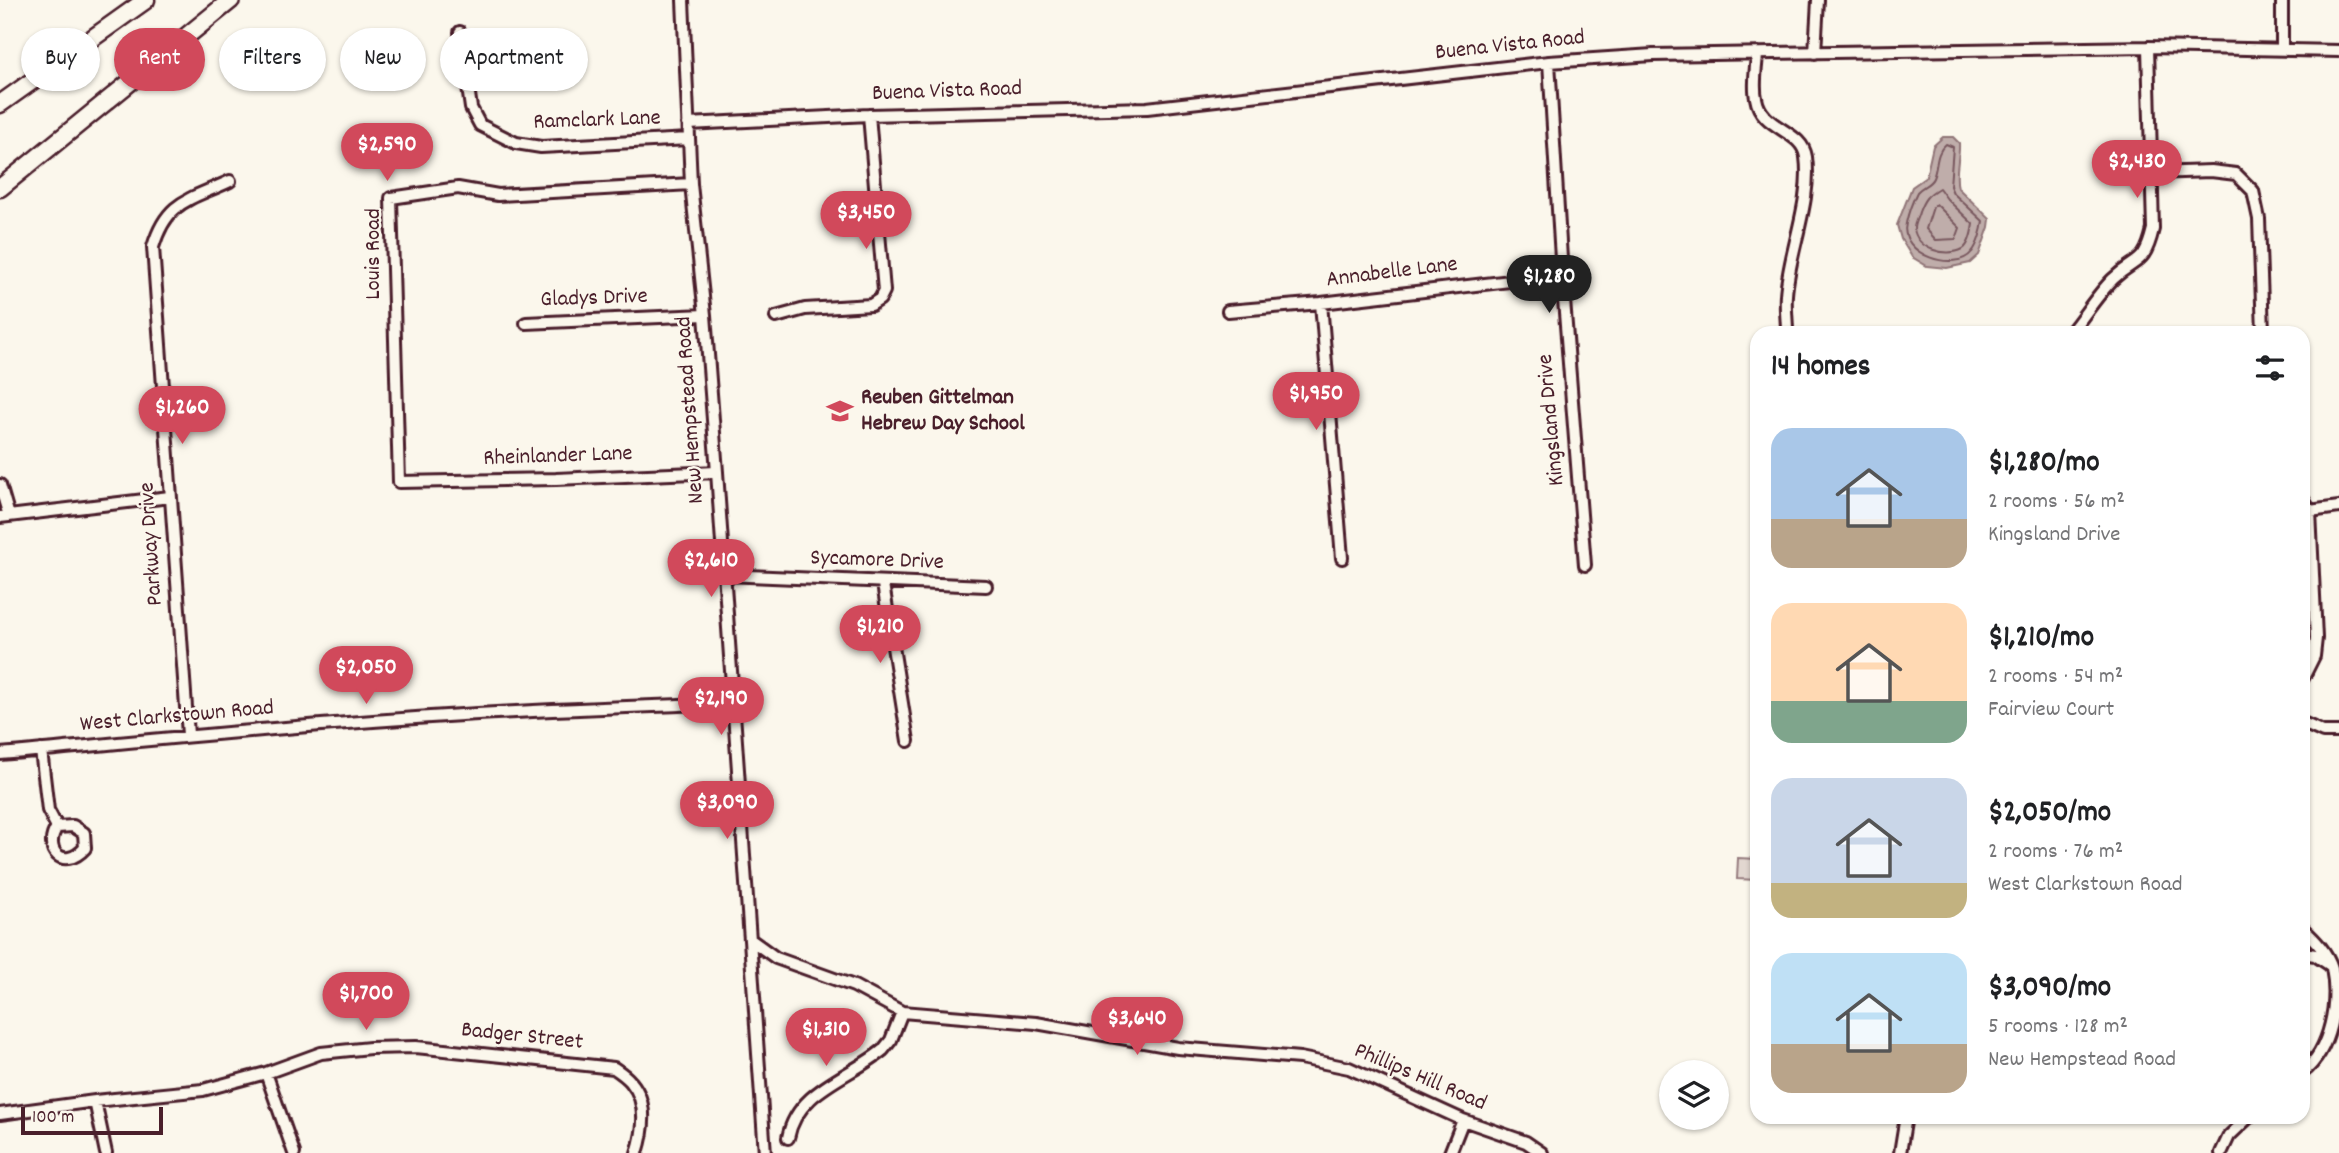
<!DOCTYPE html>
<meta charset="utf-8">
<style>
body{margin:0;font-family:Dekko,sans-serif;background:#f2f2f2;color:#202124;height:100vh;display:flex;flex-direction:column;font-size:26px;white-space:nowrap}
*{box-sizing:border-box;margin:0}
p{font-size:23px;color:#757577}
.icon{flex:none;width:38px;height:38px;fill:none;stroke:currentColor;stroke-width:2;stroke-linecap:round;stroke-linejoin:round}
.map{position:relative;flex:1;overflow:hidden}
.side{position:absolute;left:1750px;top:326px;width:560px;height:798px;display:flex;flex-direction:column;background:#fff;border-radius:21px;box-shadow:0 2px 5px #0004}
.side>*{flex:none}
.hud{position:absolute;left:21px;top:28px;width:665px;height:63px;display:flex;gap:14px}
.fabs{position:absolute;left:1659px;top:1060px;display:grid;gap:14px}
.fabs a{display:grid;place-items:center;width:70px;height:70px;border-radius:50%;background:#fff;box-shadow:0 2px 5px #0004;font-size:35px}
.scale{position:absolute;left:21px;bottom:18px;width:142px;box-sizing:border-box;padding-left:7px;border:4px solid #4a1f2b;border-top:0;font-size:19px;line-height:24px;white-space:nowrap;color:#4a1f2b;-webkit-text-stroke:5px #fbf7ec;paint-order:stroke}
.price{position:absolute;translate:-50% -60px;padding:0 16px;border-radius:24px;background:#d1495b;color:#fff;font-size:23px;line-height:46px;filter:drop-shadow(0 2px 4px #0008)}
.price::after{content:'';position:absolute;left:50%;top:42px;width:21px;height:16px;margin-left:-10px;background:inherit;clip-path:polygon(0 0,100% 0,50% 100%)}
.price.on{background:#222;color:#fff}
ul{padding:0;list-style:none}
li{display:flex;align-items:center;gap:21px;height:175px;padding:0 21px}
li span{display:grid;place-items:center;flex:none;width:196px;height:140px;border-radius:21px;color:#555}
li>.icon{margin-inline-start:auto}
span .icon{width:84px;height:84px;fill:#fffc;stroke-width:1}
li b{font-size:30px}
h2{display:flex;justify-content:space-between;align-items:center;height:84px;padding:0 21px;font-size:30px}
.chip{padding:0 24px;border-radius:32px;background:#fff;box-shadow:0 2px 5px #0004;font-size:24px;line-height:63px}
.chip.on{background:#d1495b;color:#fff}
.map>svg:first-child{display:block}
.green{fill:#e2d7d0;stroke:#967b7e;stroke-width:2}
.water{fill:#bfadaa;stroke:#907477;stroke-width:2}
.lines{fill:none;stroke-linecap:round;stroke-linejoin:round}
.shore{stroke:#79585e;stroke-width:2}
.minor-casing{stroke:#4a1f2b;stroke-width:16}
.highway-casing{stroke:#4a1f2b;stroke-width:21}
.minor{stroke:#fbf7ec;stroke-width:10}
.highway{stroke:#fbf7ec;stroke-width:16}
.labels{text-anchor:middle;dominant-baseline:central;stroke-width:5;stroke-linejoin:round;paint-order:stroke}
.street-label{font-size:23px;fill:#4a1f2b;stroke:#fbf7ec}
.poi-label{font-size:23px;font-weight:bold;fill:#4a1f2b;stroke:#fbf7ec;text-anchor:start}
</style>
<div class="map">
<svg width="2339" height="1153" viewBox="0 0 2339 1153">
<rect width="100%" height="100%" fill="#fbf7ec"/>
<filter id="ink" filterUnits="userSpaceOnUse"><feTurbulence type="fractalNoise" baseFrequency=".0143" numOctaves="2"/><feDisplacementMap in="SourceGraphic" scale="14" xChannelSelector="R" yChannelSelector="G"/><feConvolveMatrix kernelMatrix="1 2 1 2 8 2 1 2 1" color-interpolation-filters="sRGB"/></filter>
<g filter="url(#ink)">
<path class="green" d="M1738,858L1757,859V880L1737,879Z"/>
<path class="water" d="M1943,137H1953L1959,143C1960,158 1954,174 1958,188L1990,219L1989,227L1979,255L1970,263L1947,268L1927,266L1912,257L1901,239L1897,225L1912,187L1926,177L1933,146Z"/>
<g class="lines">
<path class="shore" d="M1946,144L1953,147L1950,186L1953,193L1983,221C1982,230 1978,245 1972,252C1956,273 1898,255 1906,223C1908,214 1913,200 1917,192C1922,186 1930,185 1933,178C1938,166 1935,153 1946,144Z
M1939,188L1947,199L1973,224C1972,231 1969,245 1963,249C1946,258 1916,249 1914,228C1914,223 1918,217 1919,212C1924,199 1927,195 1939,188Z
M1936,204L1960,228L1956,239L1936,240L1926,229L1933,207Z"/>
<g class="minor-casing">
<path id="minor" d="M683,0L691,184L705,315L717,472L765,1153
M460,32L471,108L480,125L516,143L541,147L689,139
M2282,50V0
M1815,53L1818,0
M1757,55C1756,69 1753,85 1756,98C1761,130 1802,129 1806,157C1812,201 1789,251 1786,295C1785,307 1787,320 1787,332
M1549,62L1562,275L1585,565
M688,124L869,115L1147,108L1549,62L1653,55L2148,47L2339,51
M2153,173L2211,171L2236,174L2253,191L2259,219L2263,332
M691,184L498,195L458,188L391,198L399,482L556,479L717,472
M1321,303L1342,558
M1228,311L1321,303L1562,275
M776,317L805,309L871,305L880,299L884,291L869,115
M526,323L705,315
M2071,332C2085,315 2097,295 2113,279C2136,257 2144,267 2153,229L2148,47
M0,485L9,516
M2303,499L2310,511L2316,638L2314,656L2303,678
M2310,511L2339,507
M0,517L170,497
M725,575L986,586
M883,584L908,741
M2303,723L2323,732H2339
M188,735L153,247C167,200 190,200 230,181
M41,750L48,810L57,827L73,826L84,833L85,848C63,872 42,849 57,827
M0,754C165,739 330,722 496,713C576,708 655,706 734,703
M2303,929C2315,940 2327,952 2332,968C2339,1002 2331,1050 2303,1072
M751,940L776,958L854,986L902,1012L1036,1023L1178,1048L1300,1058L1349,1068L1463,1120L1526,1142L1542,1153
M2303,953L2315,955L2330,965
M266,1073L294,1153
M95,1101L106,1153
M0,1114L95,1101L203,1090L266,1073L321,1053L370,1048L416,1047L614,1068C620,1072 627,1077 631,1082C648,1102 644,1131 637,1153
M788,1138C797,1090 849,1078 883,1050L891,1040L902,1012
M1450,1153L1463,1120
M1900,1153L1906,1116
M2221,1153L2229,1136L2250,1116"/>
</g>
<g class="highway-casing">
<path id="highway" d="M0,104L146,0
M0,188L231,0"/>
</g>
<use href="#minor" class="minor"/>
<use href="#highway" class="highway"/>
</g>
</g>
<defs>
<g id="school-bare" transform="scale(2.1)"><path d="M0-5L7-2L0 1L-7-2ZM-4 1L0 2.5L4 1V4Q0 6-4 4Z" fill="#d1495b" stroke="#fbf7ec" stroke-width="2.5" paint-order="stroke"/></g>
</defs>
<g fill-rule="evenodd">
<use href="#school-bare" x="840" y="411"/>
</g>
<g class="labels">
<g class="street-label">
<text transform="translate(1510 46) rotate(-6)">Buena Vista Road</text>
<text transform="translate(947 92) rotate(-2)">Buena Vista Road</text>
<text transform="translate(597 121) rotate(-2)">Ramclark Lane</text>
<text transform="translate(374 254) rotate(-90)">Louis Road</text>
<text transform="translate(1392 273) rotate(-7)">Annabelle Lane</text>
<text transform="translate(594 299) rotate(-2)">Gladys Drive</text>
<text transform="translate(691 410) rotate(-94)">New Hempstead Road</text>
<text transform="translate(1552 420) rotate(-95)">Kingsland Drive</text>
<text transform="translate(558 457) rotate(-2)">Rheinlander Lane</text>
<text transform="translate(152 544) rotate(-94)">Parkway Drive</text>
<text transform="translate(877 561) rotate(2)">Sycamore Drive</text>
<text transform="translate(177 717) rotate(-5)">West Clarkstown Road</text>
<text transform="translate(522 1037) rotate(6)">Badger Street</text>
<text transform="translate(1420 1078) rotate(23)">Phillips Hill Road</text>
</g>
<g class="poi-label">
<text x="861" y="398">Reuben Gittelman<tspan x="861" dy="26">Hebrew Day School</tspan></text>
</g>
</g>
</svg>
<div class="fabs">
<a><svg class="icon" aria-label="layers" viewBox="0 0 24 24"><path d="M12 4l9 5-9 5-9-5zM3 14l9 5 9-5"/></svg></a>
</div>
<div class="scale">100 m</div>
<b class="price" style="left:387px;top:183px">$2,590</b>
<b class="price" style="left:2137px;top:200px">$2,430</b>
<b class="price" style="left:866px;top:251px">$3,450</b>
<b class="price on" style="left:1549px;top:315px">$1,280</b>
<b class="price" style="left:1316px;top:432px">$1,950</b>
<b class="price" style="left:182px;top:446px">$1,260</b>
<b class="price" style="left:711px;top:599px">$2,610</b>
<b class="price" style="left:880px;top:665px">$1,210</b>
<b class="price" style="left:366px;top:706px">$2,050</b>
<b class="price" style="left:721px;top:737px">$2,190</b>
<b class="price" style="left:727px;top:841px">$3,090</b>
<b class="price" style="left:366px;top:1032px">$1,700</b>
<b class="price" style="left:1137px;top:1057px">$3,640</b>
<b class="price" style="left:826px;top:1068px">$1,310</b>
<div class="hud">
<a class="chip">Buy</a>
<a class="chip on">Rent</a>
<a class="chip">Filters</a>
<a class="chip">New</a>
<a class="chip">Apartment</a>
</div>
<section class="side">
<h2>14 homes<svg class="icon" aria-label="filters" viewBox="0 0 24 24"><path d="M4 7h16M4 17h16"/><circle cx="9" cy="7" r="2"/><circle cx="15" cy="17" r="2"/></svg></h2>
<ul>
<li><span style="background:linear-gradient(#a9c7e8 65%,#b9a48a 0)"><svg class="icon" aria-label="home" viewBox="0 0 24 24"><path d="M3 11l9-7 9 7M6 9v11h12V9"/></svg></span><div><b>$1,280/mo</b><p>2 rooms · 56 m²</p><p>Kingsland Drive</p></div></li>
<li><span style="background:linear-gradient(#ffd9b3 70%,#7fa58c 0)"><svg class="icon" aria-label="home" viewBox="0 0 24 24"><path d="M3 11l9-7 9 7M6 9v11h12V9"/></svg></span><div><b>$1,210/mo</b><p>2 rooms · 54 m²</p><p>Fairview Court</p></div></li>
<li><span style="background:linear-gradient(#c9d6e8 75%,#c2b280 0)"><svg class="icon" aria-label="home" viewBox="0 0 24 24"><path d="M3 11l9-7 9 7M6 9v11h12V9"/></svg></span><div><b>$2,050/mo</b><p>2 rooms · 76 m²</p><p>West Clarkstown Road</p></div></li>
<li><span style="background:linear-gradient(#bfe0f5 65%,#b9a48a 0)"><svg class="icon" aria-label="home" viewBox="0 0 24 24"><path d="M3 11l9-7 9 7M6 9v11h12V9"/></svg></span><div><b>$3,090/mo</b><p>5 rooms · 128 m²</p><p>New Hempstead Road</p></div></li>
</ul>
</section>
</div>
